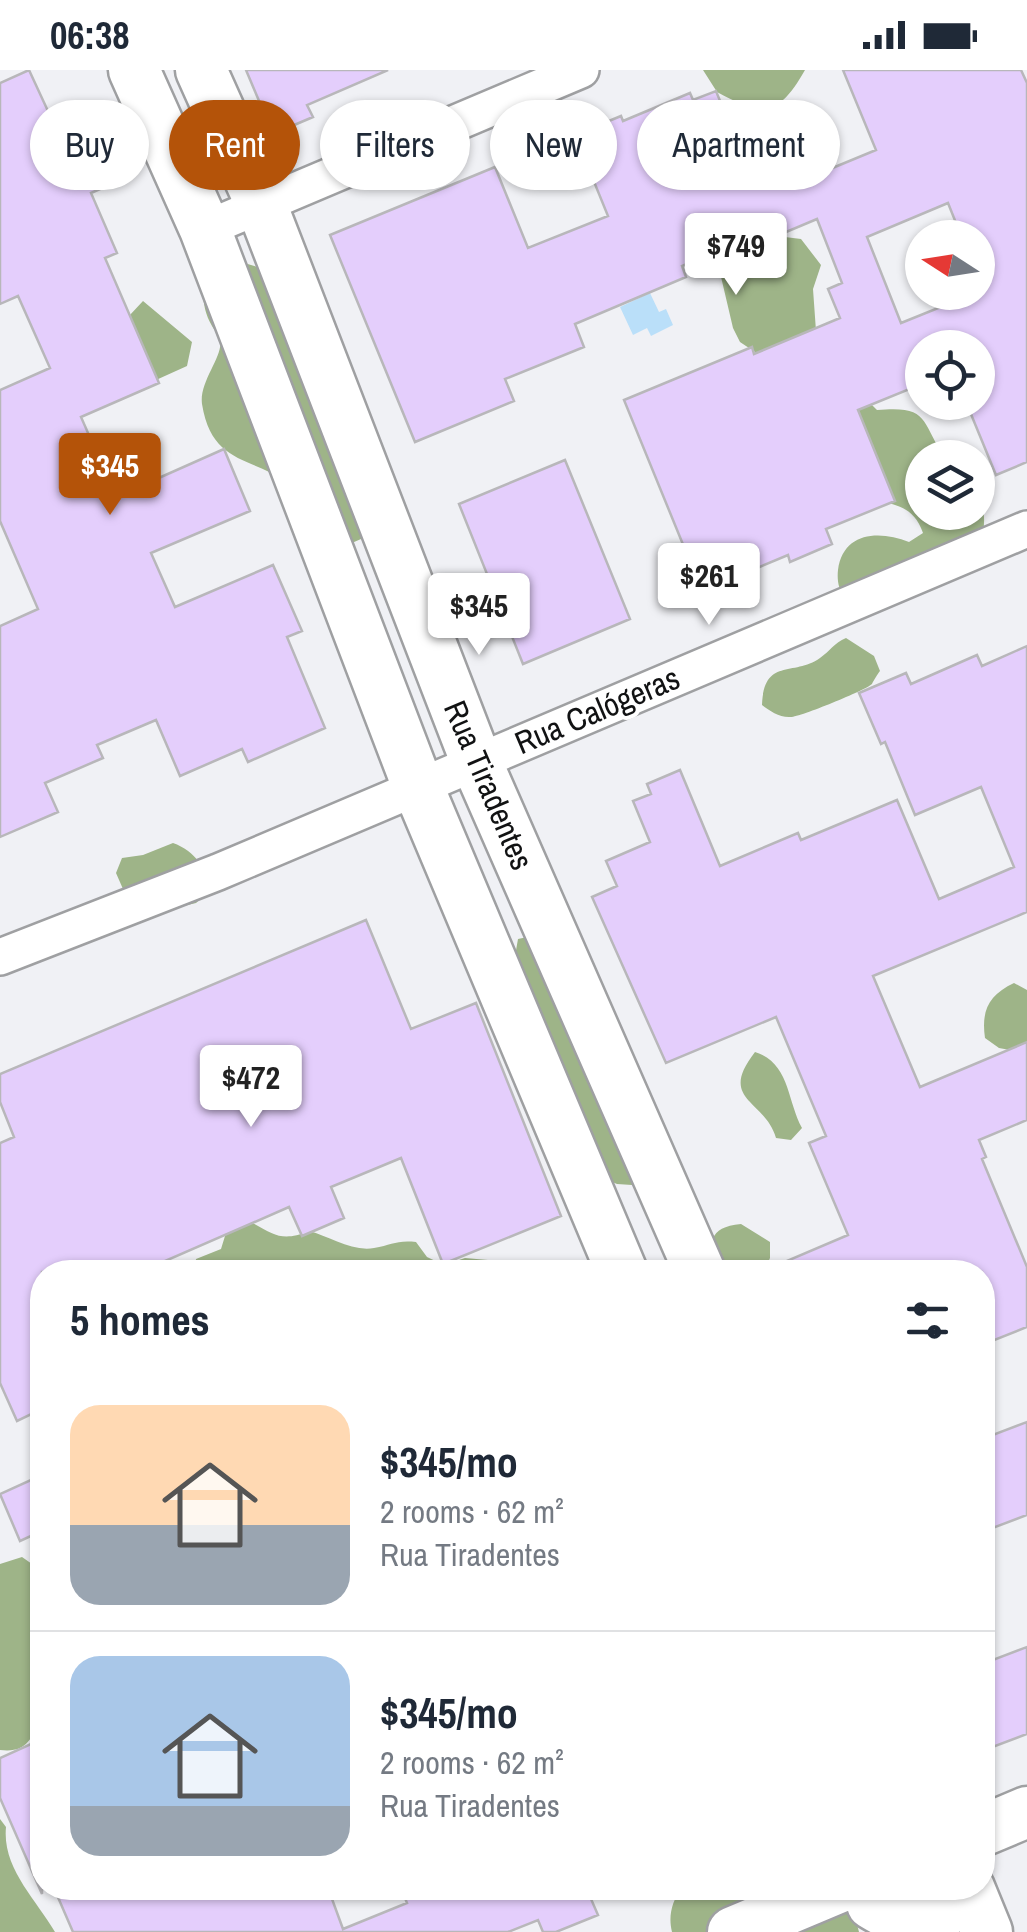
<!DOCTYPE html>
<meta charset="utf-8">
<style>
body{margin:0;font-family:"Archivo Narrow",sans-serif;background:#f6f6f7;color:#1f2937;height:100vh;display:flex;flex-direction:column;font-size:38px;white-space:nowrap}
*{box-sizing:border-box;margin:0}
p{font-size:32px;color:#747a83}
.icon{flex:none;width:55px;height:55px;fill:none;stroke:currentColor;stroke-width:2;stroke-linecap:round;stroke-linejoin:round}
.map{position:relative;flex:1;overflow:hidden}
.panel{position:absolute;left:30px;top:1190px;width:965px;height:640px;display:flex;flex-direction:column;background:#fff;border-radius:40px;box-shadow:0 2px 8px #0004}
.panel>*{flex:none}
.top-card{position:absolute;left:30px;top:30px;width:968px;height:90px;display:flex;gap:20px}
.needle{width:65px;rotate:282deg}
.fabs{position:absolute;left:905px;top:150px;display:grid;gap:20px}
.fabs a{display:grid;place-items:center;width:90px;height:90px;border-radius:50%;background:#fff;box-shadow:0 2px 8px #0004;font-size:50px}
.price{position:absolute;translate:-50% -85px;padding:0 22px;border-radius:10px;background:#fff;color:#222;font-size:32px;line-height:65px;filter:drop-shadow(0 2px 5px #0008)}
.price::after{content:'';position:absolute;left:50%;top:60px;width:30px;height:22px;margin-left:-15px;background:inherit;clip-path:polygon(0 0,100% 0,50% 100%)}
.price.current{background:#b45309;color:#fff}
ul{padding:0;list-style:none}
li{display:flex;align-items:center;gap:30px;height:250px;padding:0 40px}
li+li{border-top:2px solid #e0e1e3}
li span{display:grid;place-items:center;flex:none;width:280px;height:200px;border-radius:30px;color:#555}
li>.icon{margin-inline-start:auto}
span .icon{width:120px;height:120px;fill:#fffc;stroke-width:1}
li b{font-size:42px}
h2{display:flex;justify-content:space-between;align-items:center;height:120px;padding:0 40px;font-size:42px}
.pill{padding:0 35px;border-radius:45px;background:#fff;box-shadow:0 2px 8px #0004;font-size:35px;line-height:90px}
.pill.current{background:#b45309;color:#fff}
.status{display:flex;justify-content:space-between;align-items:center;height:70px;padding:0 50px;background:#fff;direction:ltr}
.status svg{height:28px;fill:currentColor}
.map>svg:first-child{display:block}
.forest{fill:#9eb488}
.water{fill:#badff9}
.building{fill:#e4cefc;stroke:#b8b7ba;stroke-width:2.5;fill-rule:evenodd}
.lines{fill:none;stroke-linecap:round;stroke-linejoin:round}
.street-casing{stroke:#9fa0a2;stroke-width:40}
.secondary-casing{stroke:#9fa0a2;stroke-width:55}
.street{stroke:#fff;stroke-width:35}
.secondary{stroke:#fff;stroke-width:50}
.labels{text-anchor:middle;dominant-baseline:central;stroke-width:8;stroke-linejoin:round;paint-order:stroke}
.street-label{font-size:32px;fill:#111213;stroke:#fff}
</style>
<div class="status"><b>06:38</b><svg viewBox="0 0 49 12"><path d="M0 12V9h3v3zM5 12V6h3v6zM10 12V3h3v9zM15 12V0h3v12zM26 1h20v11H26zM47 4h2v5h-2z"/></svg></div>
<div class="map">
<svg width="1027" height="1862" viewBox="0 0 1027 1862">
<rect width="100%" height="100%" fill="#f0f1f5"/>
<path class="forest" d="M703,0H805C779,46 763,47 717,22Z
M777,166L801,169L821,195L813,219L816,261L761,286L740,272L733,258L718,194C730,181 741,184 755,176C763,170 766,168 777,166Z
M241,192L271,201L371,457L361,469L345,476C328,456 310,429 288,413C251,386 212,395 202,334C199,311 224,286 220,269C219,264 214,260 212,256C202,239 202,222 205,204Z
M143,231L192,272L187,296L156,310L129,246Z
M866,329L877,340C931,335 920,352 945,387L922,388V442H978V420C989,446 985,477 967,500C957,513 940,511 927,519C912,528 902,530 884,531C872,532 857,536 846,527C838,521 837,509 838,500C843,462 879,460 909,472L923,463C914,438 900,436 876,430L839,361Z
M846,568L874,586L880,601C879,602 872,613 872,614C866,620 800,647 791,647C780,648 770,641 762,635C764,587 793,607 820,588C830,581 834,573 846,568Z
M173,773C195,781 208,799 208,822L196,833L167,840L138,822L123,819L116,803L122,788L143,785Z
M532,866L640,1101L632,1115L617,1114L586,1101L536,930L524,900L515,886L518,869Z
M1014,913L1027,920V983L999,978L985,968C981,940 989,925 1014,913Z
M755,982C790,993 787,1031 802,1058L791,1070L776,1068C765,1029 717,1031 755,982Z
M251,1152C275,1165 282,1172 309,1161C329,1166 352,1182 374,1178C392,1175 396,1170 416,1172L427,1187L444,1195L465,1188L488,1190L498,1202H194L196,1189L221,1179L229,1153Z
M741,1154L770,1172V1188L764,1202H707C711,1174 707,1157 741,1154Z
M22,1487L42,1501V1650C29,1670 27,1683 0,1680V1494Z
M0,1749L6,1757C2,1798 36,1829 55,1862H0Z
M681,1818H744L751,1834L813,1821L854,1843L859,1862H672C668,1846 672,1832 681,1818Z"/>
<path class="water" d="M650,223L659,242L666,239L673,255L651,266L647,258L633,265L620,237Z"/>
<path class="building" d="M29,0L65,78L98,64L118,111L91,123L117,183L105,188L159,313L81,347L116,427L224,379L250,441L151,483L175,537L273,495L302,561L287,567L325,658L248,692L242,679L180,706L156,650L97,675L103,688L45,713L58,742L0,767V556L38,539L0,451V320L50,298L18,226L0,234V13Z
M246,0H388L307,35L313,47L273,64Z
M843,0H1021L1027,13V392L996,405L966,332H978V278H922V314L858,340L895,431L826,459L832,474L790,492L788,485L702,521L624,330L752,277L754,284L840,248L828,219L842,213L817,149L753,176L750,168L682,196L686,207L575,254L584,277L505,309L514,331L415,372L330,165L495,97L528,178L608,146L575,65L621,46L623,51L690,23L693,30L716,21L734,65L775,48L801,111L876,80ZM948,133L962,168H978V222L901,253L867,167Z
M565,390L630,549L523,594L459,434Z
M1027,576V842L873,906L920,1017L1027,972V1050L979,1070L986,1087L982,1089L1027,1197V1257L982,1275V1202H761L848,1165L809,1073L826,1066L776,947L666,993L592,827L617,816L606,791L650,772L633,731L651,724L647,714L680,700L720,796L798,763L801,770L897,730L939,829L1014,797L981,717L915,745L885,672L881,674L859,623L906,603L911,614L977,585L982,596Z
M366,850L411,959L476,933L561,1146L443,1194L401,1088L331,1117L344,1148L302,1166L289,1137L140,1202H42V1339L17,1351L0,1313V1073L14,1067L0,1032V1004Z
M1027,1352V1445L982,1462V1369Z
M42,1405V1461L20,1471L0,1424Z
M1027,1577V1664L982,1681V1594Z
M42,1669V1824L0,1728V1688Z
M54,1818H328L343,1859L407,1833L401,1818L615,1819L591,1829L598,1845L556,1862H543L538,1850L508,1862H73Z"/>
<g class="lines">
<g class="street-casing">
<path id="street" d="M205,159L581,0
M0,887L218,802L1027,459"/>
</g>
<g class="secondary-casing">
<path id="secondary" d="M134,0L205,159L418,717L622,1202
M201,0L261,134L476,691L700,1202
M982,1761L1027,1742
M969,1818L987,1862
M872,1834C911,1858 939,1862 961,1818
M733,1862L838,1818"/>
</g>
<use href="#street" class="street"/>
<use href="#secondary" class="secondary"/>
</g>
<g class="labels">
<g class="street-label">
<text transform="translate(597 640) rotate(-23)">Rua Calógeras</text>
<text transform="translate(489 715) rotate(67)">Rua Tiradentes</text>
</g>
</g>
</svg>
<div class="fabs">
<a><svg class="needle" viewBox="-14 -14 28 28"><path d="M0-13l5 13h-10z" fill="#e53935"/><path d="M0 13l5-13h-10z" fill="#747a83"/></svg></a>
<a><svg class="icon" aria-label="locate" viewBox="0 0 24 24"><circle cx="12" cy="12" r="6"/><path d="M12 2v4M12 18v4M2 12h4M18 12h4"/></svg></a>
<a><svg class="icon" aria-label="layers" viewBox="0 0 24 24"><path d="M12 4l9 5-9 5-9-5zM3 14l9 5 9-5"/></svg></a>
</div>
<b class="price" style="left:736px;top:228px">$749</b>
<b class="price current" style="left:110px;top:448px">$345</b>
<b class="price" style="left:709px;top:558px">$261</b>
<b class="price" style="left:479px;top:588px">$345</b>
<b class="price" style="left:251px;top:1060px">$472</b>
<div class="top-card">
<a class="pill">Buy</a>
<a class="pill current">Rent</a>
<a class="pill">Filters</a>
<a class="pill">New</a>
<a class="pill">Apartment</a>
</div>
<section class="panel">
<h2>5 homes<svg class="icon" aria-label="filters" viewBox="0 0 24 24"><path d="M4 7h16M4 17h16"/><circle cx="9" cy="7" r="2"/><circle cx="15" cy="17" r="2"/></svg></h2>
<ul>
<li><span style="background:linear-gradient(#ffd9b3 60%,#9aa5b1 0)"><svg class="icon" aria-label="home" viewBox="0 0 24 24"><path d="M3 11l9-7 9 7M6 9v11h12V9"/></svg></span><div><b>$345/mo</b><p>2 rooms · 62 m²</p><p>Rua Tiradentes</p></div></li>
<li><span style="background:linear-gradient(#a9c7e8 75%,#9aa5b1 0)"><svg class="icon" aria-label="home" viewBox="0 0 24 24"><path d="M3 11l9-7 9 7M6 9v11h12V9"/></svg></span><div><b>$345/mo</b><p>2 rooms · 62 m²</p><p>Rua Tiradentes</p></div></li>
</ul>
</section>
</div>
